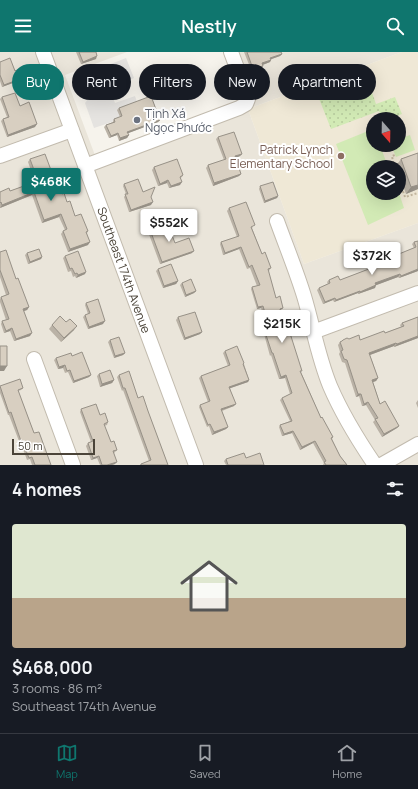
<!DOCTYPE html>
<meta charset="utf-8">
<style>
body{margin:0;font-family:Manrope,sans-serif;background:#20242c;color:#f1f3f6;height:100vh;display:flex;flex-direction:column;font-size:15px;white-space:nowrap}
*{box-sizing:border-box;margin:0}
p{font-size:13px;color:#9ea1a6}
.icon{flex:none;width:22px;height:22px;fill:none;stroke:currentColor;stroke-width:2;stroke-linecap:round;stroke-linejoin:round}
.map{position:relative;height:413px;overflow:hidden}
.panel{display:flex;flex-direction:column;background:#171b24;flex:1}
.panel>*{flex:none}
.hud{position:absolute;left:12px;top:12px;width:394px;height:36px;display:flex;gap:8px}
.needle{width:26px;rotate:160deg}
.controls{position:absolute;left:366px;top:60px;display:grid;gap:8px}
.controls a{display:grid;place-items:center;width:40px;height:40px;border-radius:50%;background:#171b24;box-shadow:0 4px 16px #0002;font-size:20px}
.scale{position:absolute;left:12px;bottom:10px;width:83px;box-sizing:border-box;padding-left:4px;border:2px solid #4b4439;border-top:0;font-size:11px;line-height:14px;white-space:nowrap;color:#4b4439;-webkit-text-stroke:3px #fff;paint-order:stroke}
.price{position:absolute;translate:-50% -34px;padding:0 9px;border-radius:4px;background:#fff;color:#222;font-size:13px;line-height:26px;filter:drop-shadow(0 1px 2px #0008)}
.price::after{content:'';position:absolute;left:50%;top:24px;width:12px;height:9px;margin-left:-6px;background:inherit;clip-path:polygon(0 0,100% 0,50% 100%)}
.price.active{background:#0f766e;color:#fff}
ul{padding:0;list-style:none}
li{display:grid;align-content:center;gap:8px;height:212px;padding:0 12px}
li+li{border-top:1px solid #363941}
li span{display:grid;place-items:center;height:124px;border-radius:4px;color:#555}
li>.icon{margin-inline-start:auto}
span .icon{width:72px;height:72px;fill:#fffc;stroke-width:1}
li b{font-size:17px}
h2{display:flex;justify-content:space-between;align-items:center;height:48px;padding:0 12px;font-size:17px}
.chip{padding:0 14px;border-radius:18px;background:#171b24;box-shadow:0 4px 16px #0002;font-size:14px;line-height:36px}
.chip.active{background:#0f766e;color:#fff}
header{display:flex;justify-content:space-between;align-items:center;height:52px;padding:0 12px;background:#0f766e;color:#fff;font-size:18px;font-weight:600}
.tabs{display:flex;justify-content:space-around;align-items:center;height:56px;border-top:1px solid #363941;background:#171b24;font-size:11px;color:#9ea1a6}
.tabs a{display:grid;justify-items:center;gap:2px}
.tabs .active{color:#0f766e}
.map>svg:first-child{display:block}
.residential{fill:#eae5da}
.education{fill:#efe8d6;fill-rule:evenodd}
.grass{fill:url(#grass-dots)}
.pitch{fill:#d2eab5}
.parking{fill:#e5e3e0}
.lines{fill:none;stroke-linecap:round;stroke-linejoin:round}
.minor-casing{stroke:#c2bbae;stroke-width:16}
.path{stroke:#c4b79f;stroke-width:2;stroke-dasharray:2 2;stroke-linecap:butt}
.minor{stroke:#fff;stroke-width:14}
.wall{fill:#bab2a6}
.shaded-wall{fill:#979187}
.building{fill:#d8cfc1;stroke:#979187}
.worship-dot{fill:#6b7280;stroke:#fff;stroke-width:1.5}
.education-dot{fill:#8d6e63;stroke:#fff;stroke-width:1.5}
.labels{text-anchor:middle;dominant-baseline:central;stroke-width:4;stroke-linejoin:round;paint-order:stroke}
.worship-label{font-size:12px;fill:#5b616d;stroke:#fff;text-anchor:start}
.education-label{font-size:12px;fill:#785e54;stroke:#fff;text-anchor:end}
.street-label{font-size:12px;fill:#4b4439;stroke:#fff}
</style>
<header><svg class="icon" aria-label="menu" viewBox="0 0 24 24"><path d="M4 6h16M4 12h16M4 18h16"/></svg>Nestly<svg class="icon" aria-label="search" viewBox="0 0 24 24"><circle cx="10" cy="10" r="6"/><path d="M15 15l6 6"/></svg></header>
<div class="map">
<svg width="418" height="413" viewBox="0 0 418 413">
<defs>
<pattern id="grass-dots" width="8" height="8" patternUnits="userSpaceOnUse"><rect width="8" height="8" fill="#d2eab5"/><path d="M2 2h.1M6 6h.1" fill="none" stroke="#b6ca9c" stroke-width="1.8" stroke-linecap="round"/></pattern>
</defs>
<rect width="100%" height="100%" fill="#f6f3ec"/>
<path class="residential" d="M0,0H127L65,23L96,106L245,51L226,0H402L248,57L304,212L418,171V413H0Z"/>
<path class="education" d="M402,0H418V171L304,212L248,57ZM373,67H399V93H373ZM373,115H399V141H373Z"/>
<path class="grass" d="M367,26L376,52L395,45L402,62L389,67H382L379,59L331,77L318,44Z"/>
<path class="pitch" d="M373,77V93H380L388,115H373V141H399L404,156L368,173L336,92Z
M410,83L415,98L396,105L391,93H399V87Z"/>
<path class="parking" d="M126,6L134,26L109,36L115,51L135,44L137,50L118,58L121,67L94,76L85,51L90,45L97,27L93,19Z"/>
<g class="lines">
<g class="minor-casing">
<path id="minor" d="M43,0L196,413
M0,104L72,78
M85,114L239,56L246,52L248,47L247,43L231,0
M277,169C286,194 296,218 304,244C313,274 318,305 330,334C342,362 358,388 375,413
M313,280L418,241
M34,307L73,413
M381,413L418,392"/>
</g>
<path class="path" d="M394,114L400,111
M394,115L392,104L395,103
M399,128L405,145L418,141"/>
<use href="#minor" class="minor"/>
</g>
<path class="wall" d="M76,0H96V7L81,12Z
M244,0H281L282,2L280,4L271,7L270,10L262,13L263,14L261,16L252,20Z
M0,10L15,19L20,27L18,29L2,35L0,29Z
M319,18L332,25L330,27L321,30L317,20Z
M2,45L20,54L35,75L7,85L1,69L3,67L7,65L0,47Z
M119,56L160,68L158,70L128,81L129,83L127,86L119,89L117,83L109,86L104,75L106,73L113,70V69L114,67L120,65L117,58Z
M218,85L242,102L240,104L235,106L241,122L239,124L213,134L206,116L208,113L224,108L216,87Z
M418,101V137L406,142L399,122V115H397L396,114L401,107Z
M30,107L58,137L62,142L75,164L88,179L87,181L88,193L68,200L61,182L63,179L65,178L59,165L42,171L32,143L0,156V140L10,139L35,130L28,110Z
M154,115L183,123L182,125L180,126V133L169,136L167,131L158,134L152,118Z
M124,132L143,140L151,145V153L129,160L124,145L126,142L123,134Z
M260,134L278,144L277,146L264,151L259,137Z
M229,156L253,176H252L262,202L270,218L268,219L276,246L283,256L281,258H280L286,278L301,320L321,366L333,385L332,387L340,404L347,413H323L324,411L313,391L300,398L292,381L282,384L279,375L280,373L290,369L280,348L282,346L290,342L285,326L279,327L271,303L270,304L264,282L265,280L269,279L265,263H263L261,256L257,257L251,237L252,235L257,234L250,216L247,217L239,197L223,203L220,192L221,190L237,185L227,159Z
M149,175L175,191L192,201L160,212L147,177Z
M418,189V219L399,226L398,225L376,233L375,236L358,242V241L334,250L333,248L323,252L317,238L319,236L328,232L327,230L329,228H340L393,208L392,206L394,204L414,196L412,192L414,190Z
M0,200L16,227L29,255L27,258L24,259L30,284L14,289L10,279L4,281L1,272L2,269L6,268L0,250V247L1,245L6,243L0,225Z
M27,201L42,205L41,207L28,212L25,203Z
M65,204L85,222L76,226L75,224L73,225L71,219L68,220L63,206Z
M158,217L178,229L176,232L163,236L156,219Z
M182,231L196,239L194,241L185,245L180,233Z
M86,251L103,272L88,277L83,265L85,263L88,262L85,253Z
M178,265L202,280L200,282L184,288L176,268Z
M418,265V286L394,295V294L370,303L378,326L376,329L373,330L380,352L399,374L397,376L382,385L373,370L375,368L366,353L362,354L359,344L356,345L345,311L342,310L339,302L340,300L338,293L340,290L342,289L343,288H360L385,281L401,275L400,273L402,271Z
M66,270L74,278L61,290L49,277L52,273Z
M110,288L125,301L123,303L114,306L108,290Z
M225,299L244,312L249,328L248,330L230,336L234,354L222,359L228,375L226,377L212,383L209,374L207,375L199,355L200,353L208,350L199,326L201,324L228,314L223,301Z
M72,304L91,323L89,325L73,331L68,320L65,321L63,316L58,317L54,308L56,306Z
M99,322L114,328L112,331L100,335L97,324Z
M119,323L138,346L148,359V360L168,413H140L141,412L149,409L123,338L122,339L117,325Z
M0,334L23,336L21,338L18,339L28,365L34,381L51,413H32L30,407L27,408L23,397H22L9,363H8L0,341Z
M418,348V356L416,351Z
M81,357L100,363L108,370L107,373L104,374L111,390L117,398L114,401L115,412L112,413H100L97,406L91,408L86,394L88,391L91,390L80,360Z
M246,406L264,413H226L224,409L226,407Z"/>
<path class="shaded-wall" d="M282,2L280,4L269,8L270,6Z
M97,4L96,7L81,12L83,10Z
M271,8L270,10L260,14L262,11Z
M263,14L261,16L252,20L253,17Z
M332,25L330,27L321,30L322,28Z
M20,27L18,29L2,35L4,33Z
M160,68L158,70L126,82L127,80Z
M37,72L35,75L7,85L8,83Z
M118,81L117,83L109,86L111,84Z
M129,83L127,86L119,89L120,86Z
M242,102L240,104L233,107L235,104Z
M241,122L239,124L213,134L214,131Z
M168,128L167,131L158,134L160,132Z
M182,130L180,133L169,136L171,134Z
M418,133V137L406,142L411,135Z
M34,140L32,143L0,156L2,153Z
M278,144L277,146L264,151L265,149Z
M153,150L151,153L129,160L131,158Z
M61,162L59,165L42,171L44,168Z
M90,190L88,193L68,200L70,197Z
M241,195L239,197L223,203L225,201Z
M194,199L192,201L160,212L162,210Z
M42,205L41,207L28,212L30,210Z
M418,217V219L399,226L401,224Z
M86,220L85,222L76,226L78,223Z
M400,222L398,225L374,234L375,231Z
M178,229L176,232L163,236L164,234Z
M376,233L375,236L358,242L360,240Z
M196,239L194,241L185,245L186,243Z
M360,239L358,241L334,250L336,248Z
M335,246L333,248L323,252L325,250Z
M263,254L261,256L257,257L258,255Z
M29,255L27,258L21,260L23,257Z
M105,269L103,272L88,277L89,275Z
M77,274L74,278L61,290L64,286Z
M12,276L10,279L4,281L6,279Z
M202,280L200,282L184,288L185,286Z
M32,281L30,284L14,289L16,287Z
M418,284V286L394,295L397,292Z
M396,291L394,294L367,304L369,301Z
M125,301L123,303L114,306L115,304Z
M65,313L63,316L58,317L59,315Z
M0,314H7L4,319H0Z
M91,323L89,325L73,331L74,329Z
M286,323L285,326L279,327L281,325Z
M378,326L376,329L370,331L372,328Z
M114,328L112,331L100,335L102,332Z
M249,328L248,330L228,337L229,335Z
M358,342H361L359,344L356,345Z
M368,350L366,353L362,354L364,352Z
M236,352L234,354L219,359L221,357Z
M399,374L397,376L382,385L384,382Z
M228,375L226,377L212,383L214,380Z
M293,379L292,381L282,384L284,382Z
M315,389L313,391L300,398L302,395Z
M99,404L97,406L91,408L93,406Z
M117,410L115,412L112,413H107Z"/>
<path class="building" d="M79,0H96L97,4L83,10Z
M247,0H281L282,2L270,6L271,8L262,11L263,14L253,17Z
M10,6L15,19L16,18L20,27L4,33L0,23V10Z
M328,14L332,25L322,28L319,18Z
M15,41L20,54L29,50L37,72L8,83L3,67L9,65L2,45Z
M151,44L160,68L127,80L129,83L120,86L118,81L111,84L106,73L115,70L114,67L122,64L119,56Z
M234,80L242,102L235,104L241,122L214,131L208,113L226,107L218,85Z
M418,101V133L411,135L401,107Z
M45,102L58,137L60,136L62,142L64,141L67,150L70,149L75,164L81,162L88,179L86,180L90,190L70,197L63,179L67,177L61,162L44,168L34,140L2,153L1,150L0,151V140L9,136L10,139L38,129L30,107Z
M177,107L183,123L180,125L182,130L171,134L168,128L160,132L154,115Z
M138,127L143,140L155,135L151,145L153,150L131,158L125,142H128L124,132Z
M273,130L278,144L265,149L260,134Z
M246,150L255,173L251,175L262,202L265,200L271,216L268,217L276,246L280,244L283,256L280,257L286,278H289L302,319H300L321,366L322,365L333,385L331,386L340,404L347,413H326L324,410L326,409L315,389L302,395L293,379L284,382L280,373L292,369L282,346L292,341L286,323L281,325L273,301H272L265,280L272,278L266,260L265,261L263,254L258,255L252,235L260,233L252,213L249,215L241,195L225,201L221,190L239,184L229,156Z
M166,168L175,191L189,186L194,199L162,210L149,175Z
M418,189V217L401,224L400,222L375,231L376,233L360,240V239L336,248L335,246L325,250L319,236L330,231L329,228L338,224L340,228L395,207L394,204L416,195L414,190Z
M39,197L42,205L30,210L27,201Z
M6,198L16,227L18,226L29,255L23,257L32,281L16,287L12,276L6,279L2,269L9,267L1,245L9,242L0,218V200Z
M78,199L86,220L78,223L77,221L75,222L72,216L70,217L65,204Z
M171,212L178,229L164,234L158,217Z
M191,227L196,239L186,243L182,231Z
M98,247L105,269L89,275L85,263L90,261L86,251Z
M195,260L202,280L185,286L178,265Z
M60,264L66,270L70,267L77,274L64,286L52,273Z
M418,265V284L397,292L396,291L369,301L378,326L372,328L380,352L385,349L399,374L384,382L375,367L378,366L368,350L364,352L361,342H358L347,308L344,307L341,299L343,298L340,290L342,289L343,288L347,286L349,287L359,283L360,288L384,279L385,281L404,274L402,271Z
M119,285L125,301L115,304L110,288Z
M0,294H7V314H0Z
M237,294L244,311L243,312L249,328L229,335L236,352L221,357L228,375L214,380L210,372L208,373L200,353L210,349L201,324L230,313L225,299Z
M82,300L91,323L74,329L70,318L67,319L65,313L59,315L56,306L71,301L72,304Z
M110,318L114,328L102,332L99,322Z
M129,319L138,346L143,344L148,359L168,413H141V412L151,408L125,336H123L119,323Z
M20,327L23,336L18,338L28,365L34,381L39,380L51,413H35L32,405L29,406L24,394L23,395L11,360L9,361L0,334Z
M96,352L100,363L105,361L108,370L104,372L111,390L114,389L117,398L113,399L117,410L107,413H102L99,404L93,406L88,391L93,389L81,357Z
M244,401L246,406L260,401L264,413H228L226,407Z"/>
<circle class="worship-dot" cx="137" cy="68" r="4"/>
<circle class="education-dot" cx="341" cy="104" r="4"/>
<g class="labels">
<g class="worship-label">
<text x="145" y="61">Tịnh Xá<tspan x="145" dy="14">Ngọc Phước</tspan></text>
</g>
<g class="education-label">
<text x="333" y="97">Patrick Lynch<tspan x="333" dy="14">Elementary School</tspan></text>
</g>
<g class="street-label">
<text transform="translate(124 218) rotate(70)">Southeast 174th Avenue</text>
</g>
</g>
</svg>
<div class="controls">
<a><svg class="needle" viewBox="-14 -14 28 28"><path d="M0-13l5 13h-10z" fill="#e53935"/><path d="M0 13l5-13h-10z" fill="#9ea1a6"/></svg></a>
<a><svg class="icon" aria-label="layers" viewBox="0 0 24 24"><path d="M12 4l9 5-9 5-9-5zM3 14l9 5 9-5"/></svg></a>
</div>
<div class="scale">50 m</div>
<b class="price active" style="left:51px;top:150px">$468K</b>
<b class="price" style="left:169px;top:191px">$552K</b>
<b class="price" style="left:372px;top:224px">$372K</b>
<b class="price" style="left:282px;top:292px">$215K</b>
<div class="hud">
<a class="chip active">Buy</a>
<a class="chip">Rent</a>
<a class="chip">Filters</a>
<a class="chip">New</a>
<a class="chip">Apartment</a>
</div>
</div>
<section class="panel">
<h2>4 homes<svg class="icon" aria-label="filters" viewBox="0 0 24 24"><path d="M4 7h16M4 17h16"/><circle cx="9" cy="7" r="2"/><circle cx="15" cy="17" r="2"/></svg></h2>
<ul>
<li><span style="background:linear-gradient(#dfe7d0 60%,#b9a48a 0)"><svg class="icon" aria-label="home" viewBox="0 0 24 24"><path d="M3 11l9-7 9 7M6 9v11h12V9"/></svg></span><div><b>$468,000</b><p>3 rooms · 86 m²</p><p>Southeast 174th Avenue</p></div></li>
</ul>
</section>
<nav class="tabs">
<a class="active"><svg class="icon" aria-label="map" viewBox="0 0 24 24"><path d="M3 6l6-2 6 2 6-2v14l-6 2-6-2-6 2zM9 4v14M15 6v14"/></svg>Map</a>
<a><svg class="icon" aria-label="saved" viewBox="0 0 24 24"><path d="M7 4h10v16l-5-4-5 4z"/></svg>Saved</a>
<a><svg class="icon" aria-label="home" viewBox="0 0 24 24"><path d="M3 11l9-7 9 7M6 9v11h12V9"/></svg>Home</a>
</nav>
